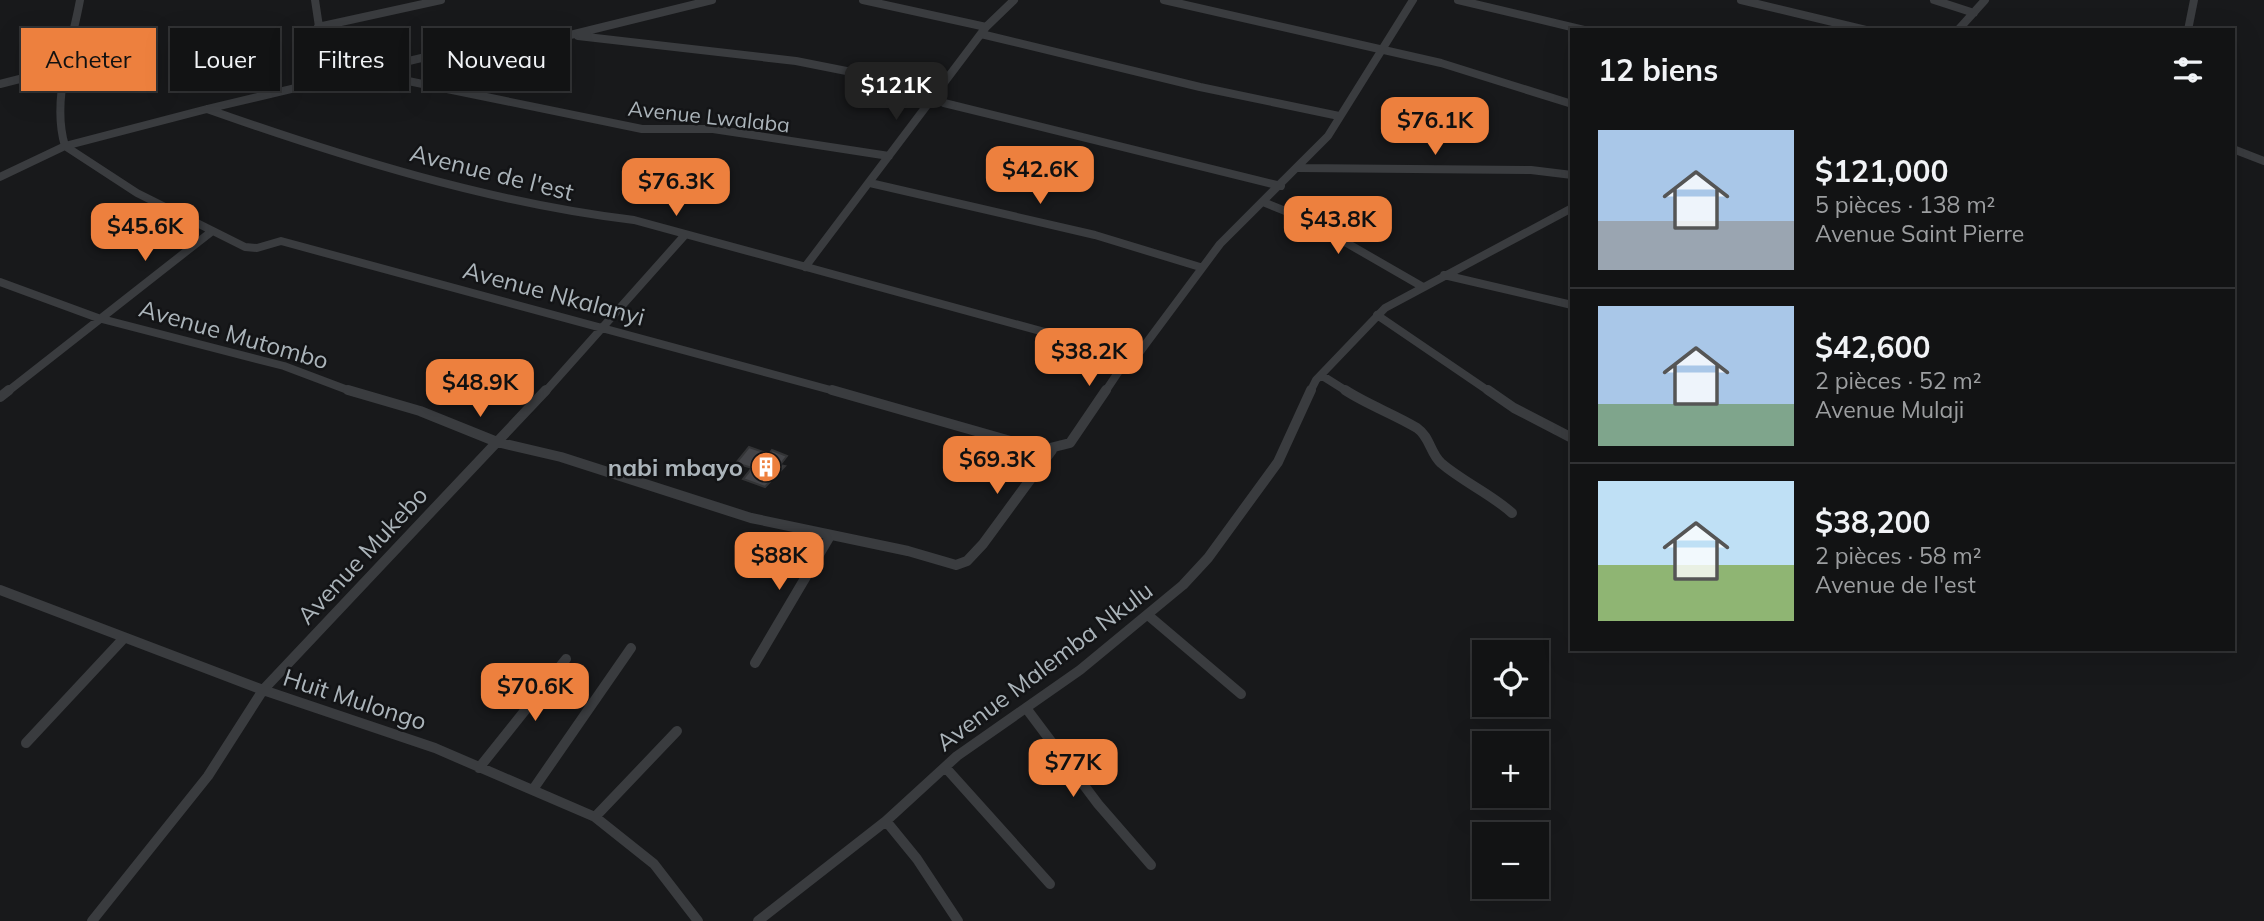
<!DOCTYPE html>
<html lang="fr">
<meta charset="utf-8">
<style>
body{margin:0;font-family:Mulish,sans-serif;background:#1f2022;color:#f1f3f6;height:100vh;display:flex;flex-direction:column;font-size:26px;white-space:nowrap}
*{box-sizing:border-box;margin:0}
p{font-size:23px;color:#9c9ea0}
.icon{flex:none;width:38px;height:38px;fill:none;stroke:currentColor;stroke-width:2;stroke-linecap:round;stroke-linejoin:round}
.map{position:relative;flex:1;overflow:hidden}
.drawer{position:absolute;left:1570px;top:28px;width:665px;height:623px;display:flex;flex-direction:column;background:#121314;border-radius:0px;box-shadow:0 7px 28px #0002,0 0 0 2px #313234}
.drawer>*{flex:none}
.banner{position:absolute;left:21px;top:28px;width:665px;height:63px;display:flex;gap:14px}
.fabs{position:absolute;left:1472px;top:640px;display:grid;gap:14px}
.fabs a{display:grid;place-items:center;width:77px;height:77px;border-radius:0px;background:#121314;box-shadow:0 7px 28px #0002,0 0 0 2px #313234;font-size:35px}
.price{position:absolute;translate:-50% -60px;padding:0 16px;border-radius:14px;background:#ed803e;color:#111;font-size:23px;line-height:46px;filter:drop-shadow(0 2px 4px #0008)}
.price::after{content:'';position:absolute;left:50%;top:42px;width:21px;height:16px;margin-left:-10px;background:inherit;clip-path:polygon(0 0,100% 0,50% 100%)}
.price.active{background:#222;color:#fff}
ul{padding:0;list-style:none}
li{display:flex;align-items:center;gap:21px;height:175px;padding:0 28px}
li+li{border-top:2px solid #313234}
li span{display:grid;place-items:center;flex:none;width:196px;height:140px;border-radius:0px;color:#555}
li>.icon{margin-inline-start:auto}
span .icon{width:84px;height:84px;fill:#fffc;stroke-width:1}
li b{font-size:30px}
h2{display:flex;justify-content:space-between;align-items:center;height:84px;padding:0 28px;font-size:30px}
.chip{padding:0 24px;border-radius:0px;background:#121314;box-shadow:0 7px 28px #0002,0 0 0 2px #313234;font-size:24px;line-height:63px}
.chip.active{background:#ed803e;color:#111}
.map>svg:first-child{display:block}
.building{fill:#434448;stroke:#333436;stroke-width:2}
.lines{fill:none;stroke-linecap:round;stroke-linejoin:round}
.minor-far1{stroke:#3a3c3f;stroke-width:8}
.minor{stroke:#3a3c3f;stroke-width:10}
.labels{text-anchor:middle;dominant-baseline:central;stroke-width:5;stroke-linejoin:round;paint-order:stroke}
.far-street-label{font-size:21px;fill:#abb4ba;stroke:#131416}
.street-label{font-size:24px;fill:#abb4ba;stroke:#131416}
.poi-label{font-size:24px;font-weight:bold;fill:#abb4ba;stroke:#131416;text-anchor:end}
</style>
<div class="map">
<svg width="2264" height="921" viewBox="0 0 2264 921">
<rect width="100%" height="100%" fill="#18191b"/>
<path class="building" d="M749,447L769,454L772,450L787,456L780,465L785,466L765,487L743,479L752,468L736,463Z"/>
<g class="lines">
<path class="minor-far1" d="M80,0C72,45 51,100 65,146L137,193L245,247L257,248L281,241L838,392
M315,0L327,80
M863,0L986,27
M1164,0L1441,63L1572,104
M1458,0L1584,30
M1741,0L1866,30
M1934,0L1974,13
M318,27L441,0
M1958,30L1985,0
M2188,30L2194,0
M981,34L1200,87L1339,116
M578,36L796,61L922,86L944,103L1281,186
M369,73L642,129H713L889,156
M0,84L67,67
M207,109C343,157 491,203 634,220L1136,357
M2233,149L2264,161
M1298,168L1531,170L1572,175
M0,177L65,146L207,109L434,55L558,38L712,0
M870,183L1095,235L1200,267
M1263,202L1305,219L1423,287
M805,267L986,27L1014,0
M1444,275L1572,305
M0,282L98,318L284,366L353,392
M1377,315L1490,392
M1136,357L1220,244L1328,136L1413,0
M1321,375L1348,392
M7,392L211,232
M545,392L684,236
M1105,392L1125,362L1136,357
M1310,392L1316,380L1385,308L1572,208"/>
<path class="minor" d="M348,390L420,411L497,442L561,457L751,518L908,551L956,565L967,561L983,544L1052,450
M832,390L1042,450L1070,443L1106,390
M1345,390C1368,405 1394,414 1417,428C1430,437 1430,453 1441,463C1463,482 1490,493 1512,513
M1488,390L1514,408L1572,438
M0,397L9,390
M0,590L263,690L435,748L595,817L654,864L698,921
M1149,616L1241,694
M755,663L830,536
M1026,708L1098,804L1151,865
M26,743L124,638
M945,767L1050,884
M479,768L566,659
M534,788L631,648
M595,817L677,731
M886,821L917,859L958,921
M92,921L208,776L263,690L546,390
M758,921L886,821L957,756L1080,670L1183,585L1208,558L1278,462L1311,390"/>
</g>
<defs>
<g id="building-disc" transform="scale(1.575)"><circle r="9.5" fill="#ed803e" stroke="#131416"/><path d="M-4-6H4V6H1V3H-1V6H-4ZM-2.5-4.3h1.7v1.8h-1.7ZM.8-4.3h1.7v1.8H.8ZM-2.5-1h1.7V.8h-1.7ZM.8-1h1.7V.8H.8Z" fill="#fff"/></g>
</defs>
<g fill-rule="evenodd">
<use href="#building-disc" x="766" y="467"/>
</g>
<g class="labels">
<g class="far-street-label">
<text transform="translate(709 116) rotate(6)">Avenue Lwalaba</text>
</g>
<g class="street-label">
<text transform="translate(492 172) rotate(14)">Avenue de l'est</text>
<text transform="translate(554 293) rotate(15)">Avenue Nkalanyi</text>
<text transform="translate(234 334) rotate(16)">Avenue Mutombo</text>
<text transform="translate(362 555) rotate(-47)">Avenue Mukebo</text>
<text transform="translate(1044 666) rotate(-37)">Avenue Malemba Nkulu</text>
<text transform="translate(355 699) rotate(18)">Huit Mulongo</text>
</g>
<g class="poi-label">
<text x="743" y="467">nabi mbayo</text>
</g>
</g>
</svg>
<div class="fabs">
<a><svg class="icon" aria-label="locate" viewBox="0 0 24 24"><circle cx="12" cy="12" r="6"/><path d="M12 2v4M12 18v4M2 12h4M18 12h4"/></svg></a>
<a>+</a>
<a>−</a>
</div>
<b class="price active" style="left:896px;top:122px">$121K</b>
<b class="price" style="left:1435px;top:157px">$76.1K</b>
<b class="price" style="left:1040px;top:206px">$42.6K</b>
<b class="price" style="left:676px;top:218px">$76.3K</b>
<b class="price" style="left:1338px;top:256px">$43.8K</b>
<b class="price" style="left:145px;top:263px">$45.6K</b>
<b class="price" style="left:1089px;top:388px">$38.2K</b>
<b class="price" style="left:480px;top:419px">$48.9K</b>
<b class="price" style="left:997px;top:496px">$69.3K</b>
<b class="price" style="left:779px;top:592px">$88K</b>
<b class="price" style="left:535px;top:723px">$70.6K</b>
<b class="price" style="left:1073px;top:799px">$77K</b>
<div class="banner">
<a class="chip active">Acheter</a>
<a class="chip">Louer</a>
<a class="chip">Filtres</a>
<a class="chip">Nouveau</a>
</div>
<section class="drawer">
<h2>12 biens<svg class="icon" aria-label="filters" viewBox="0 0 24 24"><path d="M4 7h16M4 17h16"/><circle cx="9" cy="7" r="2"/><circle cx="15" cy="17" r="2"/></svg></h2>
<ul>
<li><span style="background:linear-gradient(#a9c7e8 65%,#9aa5b1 0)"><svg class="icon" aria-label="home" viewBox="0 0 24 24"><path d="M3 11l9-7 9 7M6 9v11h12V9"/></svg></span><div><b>$121,000</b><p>5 pièces · 138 m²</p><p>Avenue Saint Pierre</p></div></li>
<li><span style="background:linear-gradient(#a9c7e8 70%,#7fa58c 0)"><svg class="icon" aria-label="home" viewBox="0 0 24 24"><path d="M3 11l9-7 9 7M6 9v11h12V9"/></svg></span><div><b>$42,600</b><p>2 pièces · 52 m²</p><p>Avenue Mulaji</p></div></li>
<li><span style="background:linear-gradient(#bfe0f5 60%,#8fb573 0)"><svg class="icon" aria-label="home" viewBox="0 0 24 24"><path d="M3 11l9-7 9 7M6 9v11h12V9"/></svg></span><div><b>$38,200</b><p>2 pièces · 58 m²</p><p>Avenue de l'est</p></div></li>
</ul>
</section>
</div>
